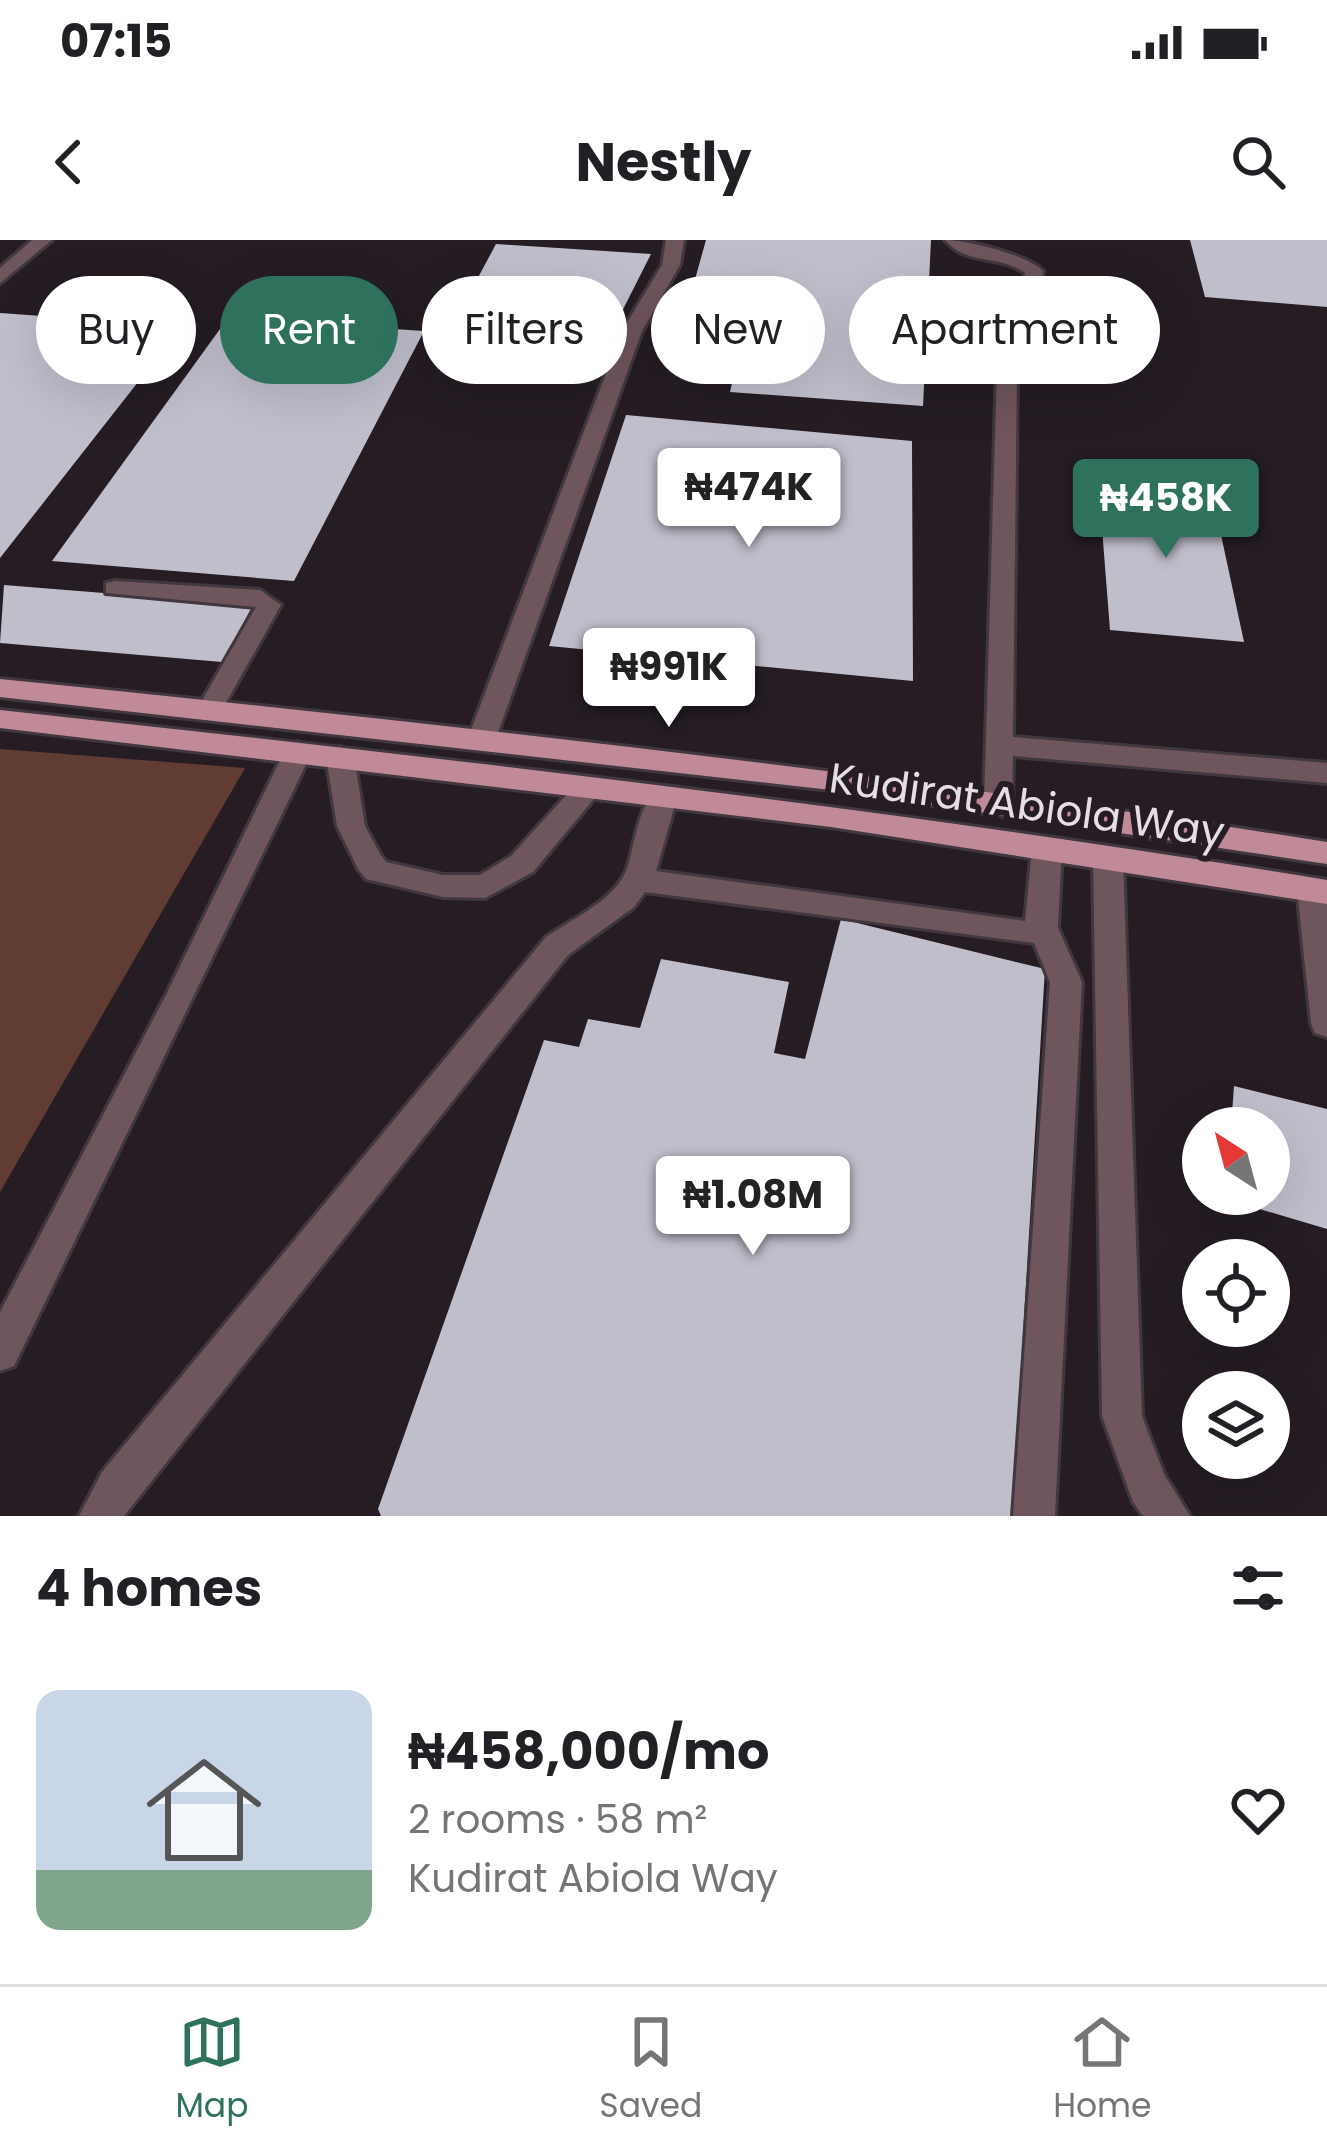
<!DOCTYPE html>
<meta charset="utf-8">
<style>
body{margin:0;font-family:Poppins,sans-serif;background:#f2f2f2;color:#202124;height:100vh;display:flex;flex-direction:column;font-size:45px;white-space:nowrap}
*{box-sizing:border-box;margin:0}
p{font-size:39px;color:#757577}
.icon{flex:none;width:66px;height:66px;fill:none;stroke:currentColor;stroke-width:2;stroke-linecap:round;stroke-linejoin:round}
.map{position:relative;height:1276px;overflow:hidden}
.panel{display:flex;flex-direction:column;background:#fff;flex:1}
.panel>*{flex:none}
.guide{position:absolute;left:36px;top:36px;width:1257px;height:108px;display:flex;gap:24px}
.needle{width:78px;rotate:324deg}
.controls{position:absolute;left:1182px;top:867px;display:grid;gap:24px}
.controls a{display:grid;place-items:center;width:108px;height:108px;border-radius:50%;background:#fff;box-shadow:0 12px 48px #0002;font-size:60px}
.price{position:absolute;translate:-50% -102px;padding:0 27px;border-radius:12px;background:#fff;color:#222;font-size:39px;line-height:78px;filter:drop-shadow(0 3px 6px #0008)}
.price::after{content:'';position:absolute;left:50%;top:72px;width:36px;height:27px;margin-left:-18px;background:inherit;clip-path:polygon(0 0,100% 0,50% 100%)}
.price.on{background:#2e725d;color:#fff}
ul{padding:0;list-style:none}
li{display:flex;align-items:center;gap:36px;height:300px;padding:0 36px}
li span{display:grid;place-items:center;flex:none;width:336px;height:240px;border-radius:24px;color:#555}
li>.icon{margin-inline-start:auto}
span .icon{width:144px;height:144px;fill:#fffc;stroke-width:1}
li b{font-size:51px}
h2{display:flex;justify-content:space-between;align-items:center;height:144px;padding:0 36px;font-size:51px}
.tag{padding:0 42px;border-radius:54px;background:#fff;box-shadow:0 12px 48px #0002;font-size:42px;line-height:108px}
.tag.on{background:#2e725d;color:#fff}
.status{display:flex;justify-content:space-between;align-items:center;height:84px;padding:0 60px;background:#fff;direction:ltr}
.status svg{height:33px;fill:currentColor}
header{display:flex;justify-content:space-between;align-items:center;height:156px;padding:0 36px;background:#fff;font-size:54px;font-weight:700}
.dock{display:flex;justify-content:space-around;align-items:center;height:168px;border-top:3px solid #e0e0e0;background:#fff;font-size:33px;color:#757577}
.dock a{display:grid;justify-items:center;gap:6px}
.dock .on{color:#2e725d}
.map>svg:first-child{display:block}
.green{fill:#613c33}
.building{fill:#c1becc}
.lines{fill:none;stroke-linecap:round;stroke-linejoin:round}
.minor-casing{stroke:#40373f;stroke-width:6}
.major-casing{stroke:#40373f;stroke-width:6}
.minor{fill:#6f555c;fill-rule:evenodd}
.major{fill:#c08a99;fill-rule:evenodd}
.labels{text-anchor:middle;dominant-baseline:central;stroke-width:12;stroke-linejoin:round;paint-order:stroke}
.street-label{font-size:42px;fill:#e5dfe5;stroke:#251c24}
</style>
<div class="status"><b>07:15</b><svg viewBox="0 0 49 12"><path d="M0 12V9h3v3zM5 12V6h3v6zM10 12V3h3v9zM15 12V0h3v12zM26 1h20v11H26zM47 4h2v5h-2z"/></svg></div>
<header><svg class="icon" aria-label="back" viewBox="0 0 24 24"><path d="M15 5l-7 7 7 7"/></svg>Nestly<svg class="icon" aria-label="search" viewBox="0 0 24 24"><circle cx="10" cy="10" r="6"/><path d="M15 15l6 6"/></svg></header>
<div class="map">
<svg width="1327" height="1276" viewBox="0 0 1327 1276">
<rect width="100%" height="100%" fill="#251c24"/>
<path class="green" d="M0,509L245,528L0,952Z"/>
<path class="building" d="M706,0H931L923,166L730,152L746,81L706,78L713,51L692,50Z
M1190,0H1327V67L1205,57Z
M496,4L651,14L606,103L451,88Z
M0,73L182,86L0,318Z
M228,78L424,91L294,341L52,321Z
M626,175L912,201L913,441L549,406Z
M1098,237L1211,248L1244,402L1110,390Z
M4,345L253,365L222,422L0,403Z
M841,679L1045,729L1012,1276H381L378,1269L544,800L579,807L588,779L640,788L661,719L789,742L774,813L805,819Z
M1234,846L1327,869V989L1226,959V954H1269V888H1231Z"/>
<g class="lines">
<g class="minor-casing">
<path id="minor" d="M32,0H52L0,43V28Z
M666,0H684L680,25L642,91L496,498L482,507L472,505L468,498L622,91L662,25Z
M945,0C966,0 1028,15 1043,31L1038,82L1017,128L1013,497L1327,523V543L1013,516L1012,563L998,573L988,570L984,563L997,128L1018,82L1025,33C999,14 967,26 945,0Z
M115,341L260,350L281,365L219,475L210,478L197,469L256,367L106,353V343Z
M298,502L312,512L14,1126L0,1131V1072L166,755L284,512Z
M340,507L354,517L365,586L380,614L386,622L443,635H480L511,616L579,541L589,538L603,548L533,632L485,658L443,657L366,639L358,629L337,586L326,517Z
M663,548L677,558L656,631L1025,681L1032,608L1037,600H1057L1062,608L1058,688L1082,742L1055,1276H1013L1050,742L1034,703L645,652L634,667L568,715L124,1276H79L102,1232L546,697C571,680 614,660 626,631C635,608 638,555 663,548Z
M1108,607L1118,610L1123,618L1142,1176L1164,1234L1190,1276H1143L1133,1262L1102,1176L1093,618L1098,610Z
M1312,638L1323,641L1327,649V797L1315,793L1311,783L1297,649L1301,641Z"/>
</g>
<g class="major-casing">
<path id="major" d="M0,439C444,484 886,532 1327,602V624L831,550L0,457Z
M0,470C444,518 887,568 1327,640V664L831,587L0,488Z"/>
</g>
<use href="#minor" class="minor"/>
<use href="#major" class="major"/>
</g>
<g class="labels">
<g class="street-label">
<text transform="translate(1027 565) rotate(8)">Kudirat Abiola Way</text>
</g>
</g>
</svg>
<div class="controls">
<a><svg class="needle" viewBox="-14 -14 28 28"><path d="M0-13l5 13h-10z" fill="#e53935"/><path d="M0 13l5-13h-10z" fill="#757577"/></svg></a>
<a><svg class="icon" aria-label="locate" viewBox="0 0 24 24"><circle cx="12" cy="12" r="6"/><path d="M12 2v4M12 18v4M2 12h4M18 12h4"/></svg></a>
<a><svg class="icon" aria-label="layers" viewBox="0 0 24 24"><path d="M12 4l9 5-9 5-9-5zM3 14l9 5 9-5"/></svg></a>
</div>
<b class="price" style="left:749px;top:310px">₦474K</b>
<b class="price on" style="left:1166px;top:321px">₦458K</b>
<b class="price" style="left:669px;top:490px">₦991K</b>
<b class="price" style="left:753px;top:1018px">₦1.08M</b>
<div class="guide">
<a class="tag">Buy</a>
<a class="tag on">Rent</a>
<a class="tag">Filters</a>
<a class="tag">New</a>
<a class="tag">Apartment</a>
</div>
</div>
<section class="panel">
<h2>4 homes<svg class="icon" aria-label="filters" viewBox="0 0 24 24"><path d="M4 7h16M4 17h16"/><circle cx="9" cy="7" r="2"/><circle cx="15" cy="17" r="2"/></svg></h2>
<ul>
<li><span style="background:linear-gradient(#c9d6e8 75%,#7fa58c 0)"><svg class="icon" aria-label="home" viewBox="0 0 24 24"><path d="M3 11l9-7 9 7M6 9v11h12V9"/></svg></span><div><b>₦458,000/mo</b><p>2 rooms · 58 m²</p><p>Kudirat Abiola Way</p></div><svg class="icon" aria-label="heart" viewBox="0 0 24 24"><path d="M12 20l-8-8c-3-5 5-10 8-4 3-6 11-1 8 4z"/></svg></li>
</ul>
</section>
<nav class="dock">
<a class="on"><svg class="icon" aria-label="map" viewBox="0 0 24 24"><path d="M3 6l6-2 6 2 6-2v14l-6 2-6-2-6 2zM9 4v14M15 6v14"/></svg>Map</a>
<a><svg class="icon" aria-label="saved" viewBox="0 0 24 24"><path d="M7 4h10v16l-5-4-5 4z"/></svg>Saved</a>
<a><svg class="icon" aria-label="home" viewBox="0 0 24 24"><path d="M3 11l9-7 9 7M6 9v11h12V9"/></svg>Home</a>
</nav>
